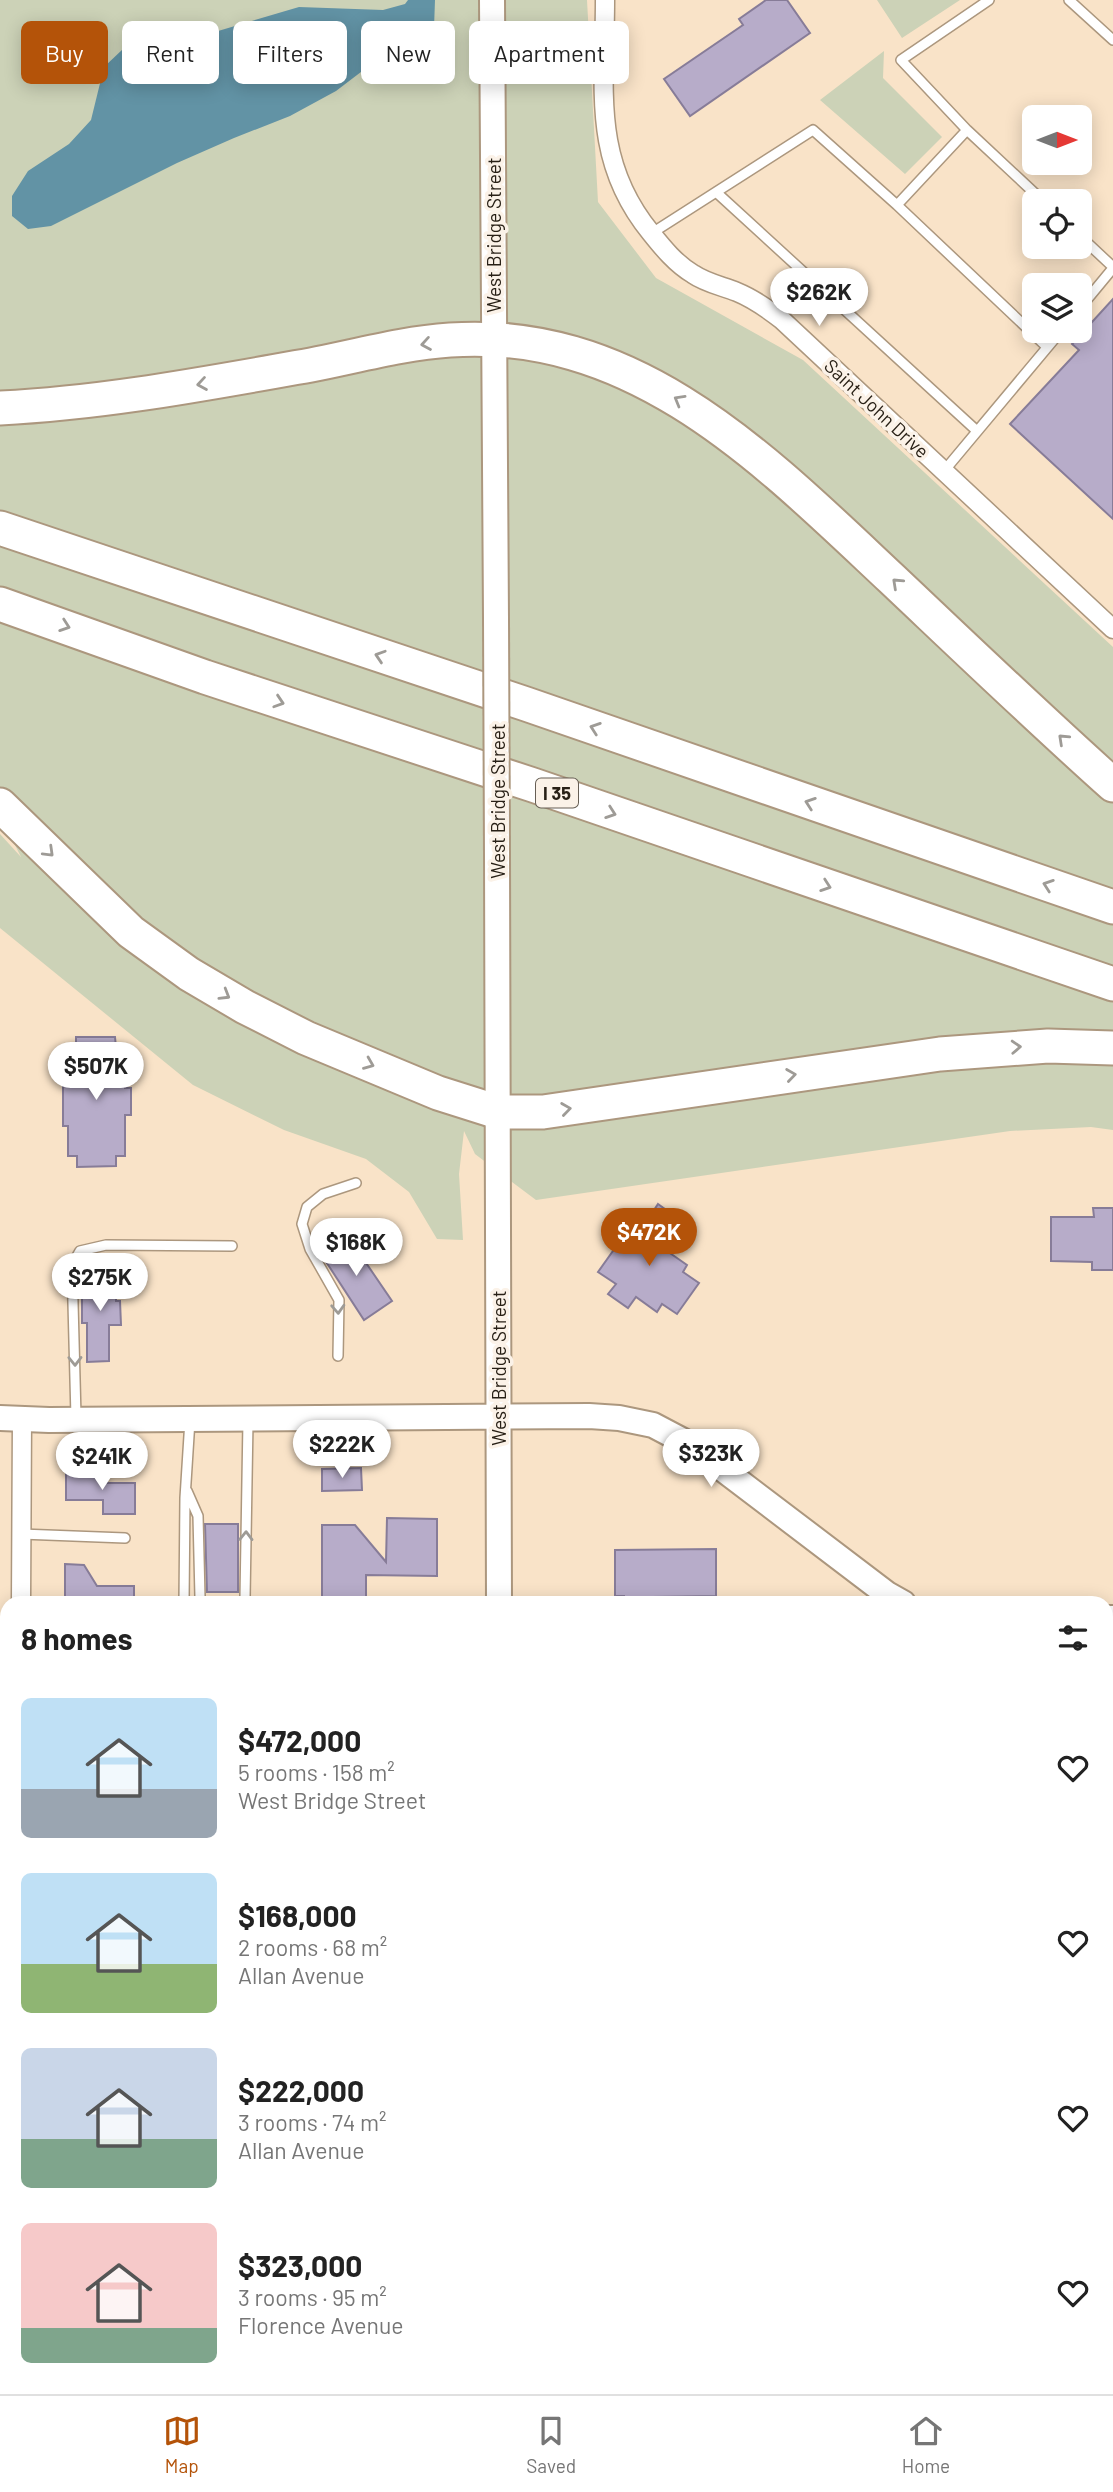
<!DOCTYPE html>
<meta charset="utf-8">
<style>
body{margin:0;font-family:Barlow,sans-serif;background:#f2f2f2;color:#222;height:100vh;display:flex;flex-direction:column;font-size:26px;white-space:nowrap}
*{box-sizing:border-box;margin:0}
p{font-size:23px;color:#767676}
.icon{flex:none;width:38px;height:38px;fill:none;stroke:currentColor;stroke-width:2;stroke-linecap:round;stroke-linejoin:round}
.map{position:relative;flex:1;overflow:hidden}
.sheet{position:absolute;left:0px;top:1596px;width:1113px;height:798px;display:flex;flex-direction:column;background:#fff;border-radius:21px 21px 0 0;box-shadow:0 4px 18px #0003}
.sheet>*{flex:none}
.banner{position:absolute;left:21px;top:21px;width:700px;height:63px;display:flex;gap:14px}
.needle{width:46px;rotate:90deg}
.controls{position:absolute;left:1022px;top:105px;display:grid;gap:14px}
.controls a{display:grid;place-items:center;width:70px;height:70px;border-radius:10px;background:#fff;box-shadow:0 4px 18px #0003;font-size:35px}
.price{position:absolute;translate:-50% -60px;padding:0 16px;border-radius:24px;background:#fff;color:#222;font-size:23px;line-height:46px;filter:drop-shadow(0 2px 4px #0008)}
.price::after{content:'';position:absolute;left:50%;top:42px;width:21px;height:16px;margin-left:-10px;background:inherit;clip-path:polygon(0 0,100% 0,50% 100%)}
.price.active{background:#b45309;color:#fff}
ul{padding:0;list-style:none}
li{display:flex;align-items:center;gap:21px;height:175px;padding:0 21px}
li span{display:grid;place-items:center;flex:none;width:196px;height:140px;border-radius:10px;color:#555}
li>.icon{margin-inline-start:auto}
span .icon{width:84px;height:84px;fill:#fffc;stroke-width:1}
li b{font-size:30px}
h2{display:flex;justify-content:space-between;align-items:center;height:84px;padding:0 21px;font-size:30px}
.tag{padding:0 24px;border-radius:10px;background:#fff;box-shadow:0 4px 18px #0003;font-size:24px;line-height:63px}
.tag.active{background:#b45309;color:#fff}
.dock{display:flex;justify-content:space-around;align-items:center;height:98px;border-top:2px solid #e0e0e0;background:#fff;font-size:19px;color:#767676}
.dock a{display:grid;justify-items:center;gap:4px}
.dock .active{color:#b45309}
.map>svg:first-child{display:block}
.green{fill:#ccd2b7}
.water{fill:#6293a5}
.building{fill:#b7acc9;stroke:#877c98;stroke-width:2}
.lines{fill:none;stroke-linecap:round;stroke-linejoin:round}
.lane-casing{stroke:#ac977e;stroke-width:12}
.street-casing{stroke:#ac977e;stroke-width:21}
.secondary-casing{stroke:#ac977e;stroke-width:28}
.highway-casing{stroke:#ac977e;stroke-width:37}
.lane{stroke:#fff;stroke-width:9}
.street{stroke:#fff;stroke-width:18}
.secondary{stroke:#fff;stroke-width:24}
.highway{stroke:#fff;stroke-width:33}
.secondary-bridge-casing{stroke:#ac977e;stroke-width:28;stroke-linecap:butt}
.secondary-bridge{stroke:#fff;stroke-width:24}
.oneway{stroke:#9e9b96}
.labels{text-anchor:middle;dominant-baseline:central;stroke-width:7;stroke-linejoin:round;paint-order:stroke}
.shield{fill:#fbf2e8;stroke:#675f55;stroke-width:2}
.shield-label{font-size:18px;font-weight:bold;fill:#282016}
.street-label{font-size:19px;fill:#282016;stroke:#fbf2e8}
</style>
<div class="map">
<svg width="1113" height="2394" viewBox="0 0 1113 2394">
<rect width="100%" height="100%" fill="#f9e3c8"/>
<path class="green" d="M0,0H587L598,202L656,278L803,360L1113,647V1130L1091,1127L1010,1131L536,1200L475,1154L464,1131L459,1174L463,1240L437,1239L409,1192L366,1159L284,1130L193,1085L0,928V834L21,857L0,815Z
M877,0H960L902,38Z
M884,51L883,78L942,137L905,174L820,100Z
M1106,2145L1113,2149V2394H731L746,2387H1106Z"/>
<path class="water" d="M408,0H435L434,28L423,35L403,40L336,91L290,116L234,138L177,163L51,226L28,229L12,216V196L28,171L69,144L91,120L104,67L123,49L208,34L299,7L383,10L405,4Z"/>
<path class="building" d="M766,0H787L810,33L690,116L664,79L743,25L739,19Z
M1113,299V519L1010,424L1079,350L1072,344Z
M76,1037H115L116,1047H125V1088H131V1115H125V1156H116V1166L77,1167V1156H68V1126H63V1079H68V1047H76Z
M658,1204L676,1217L657,1244L687,1265L683,1272L699,1283L677,1314L662,1304L657,1312L636,1297L628,1308L608,1294L616,1284L598,1272L630,1227L639,1233Z
M1093,1208H1113V1270H1092V1262L1051,1261V1217H1094Z
M347,1235L392,1301L364,1320L321,1254Z
M82,1273H116V1301H120L121,1325H109V1361L87,1362V1323H82Z
M361,1468L362,1490L322,1491V1469Z
M66,1473H107V1483H135V1514H103V1500H66Z
M387,1518L437,1519V1576L366,1575V1597H322V1525H355L386,1562Z
M205,1524H238V1592H207Z
M716,1549V1596L653,1597V1603H624V1596H615V1550Z
M65,1564L84,1565L97,1586H134V1603H65Z"/>
<g class="lines">
<g class="lane-casing">
<path id="lane" d="M1069,0L1113,40
M967,130L1043,201
M716,192L977,431
M897,205L1047,347
M652,233L813,130L897,205L967,130L901,60L989,0
M1080,236L1113,267
M1080,308L1113,268
M944,471L1061,331
M338,1356L339,1300L310,1249L302,1224L307,1207L323,1194L356,1183
M76,1417L72,1265L80,1251L106,1245L232,1246
M187,1491L198,1516L200,1597L204,1603
M21,1534L125,1538
M184,1603L185,1498L190,1420
M241,1603L245,1598L248,1421"/>
</g>
<g class="street-casing">
<path id="street" d="M605,0C605,88 591,160 651,233C663,248 676,264 693,274C706,283 722,286 737,292C754,299 768,309 782,320L1113,629
M21,1603L22,1419
M0,2193H7
M75,2394V2387"/>
</g>
<g class="secondary-casing">
<path id="secondary" d="M492,0L496,619
M497,856L499,1603
M0,1418L49,1420L589,1416L619,1418L653,1425L691,1445L887,1594L903,1603
M1106,1618H1113
M499,2394V2387"/>
</g>
<g class="highway-casing">
<path id="highway" d="M0,408C105,403 208,383 311,365C357,356 404,343 450,340C637,327 767,462 892,579C965,648 1038,718 1113,785
M0,528L526,704L1113,907
M0,604L205,677L533,785L1113,984
M0,805L131,932L189,974L245,1007L306,1038L438,1093L498,1112H543L940,1054L1048,1046L1113,1048"/>
</g>
<use href="#lane" class="lane"/>
<use href="#street" class="street"/>
<use href="#secondary" class="secondary"/>
<use href="#highway" class="highway"/>
<g class="secondary-bridge-casing">
<path id="secondary-bridge" d="M496,619L497,856"/>
</g>
<use href="#secondary-bridge" class="secondary-bridge"/>
</g>
<defs><path id="oneway-chevron" d="M-2-3.5L2.5 0L-2 3.5" fill="none" stroke-width="1.6" stroke-linecap="round" stroke-linejoin="round" transform="scale(1.75)"/></defs>
<g class="oneway">
<use href="#oneway-chevron" transform="translate(426 344) rotate(170)"/>
<use href="#oneway-chevron" transform="translate(202 384) rotate(171)"/>
<use href="#oneway-chevron" transform="translate(679 400) rotate(-150)"/>
<use href="#oneway-chevron" transform="translate(897 583) rotate(-137)"/>
<use href="#oneway-chevron" transform="translate(65 626) rotate(19)"/>
<use href="#oneway-chevron" transform="translate(380 656) rotate(-162)"/>
<use href="#oneway-chevron" transform="translate(279 702) rotate(18)"/>
<use href="#oneway-chevron" transform="translate(595 728) rotate(-161)"/>
<use href="#oneway-chevron" transform="translate(1063 739) rotate(-137)"/>
<use href="#oneway-chevron" transform="translate(810 803) rotate(-161)"/>
<use href="#oneway-chevron" transform="translate(611 813) rotate(19)"/>
<use href="#oneway-chevron" transform="translate(49 852) rotate(44)"/>
<use href="#oneway-chevron" transform="translate(1048 885) rotate(-161)"/>
<use href="#oneway-chevron" transform="translate(826 886) rotate(19)"/>
<use href="#oneway-chevron" transform="translate(225 995) rotate(31)"/>
<use href="#oneway-chevron" transform="translate(1016 1047) rotate(-3)"/>
<use href="#oneway-chevron" transform="translate(369 1064) rotate(22)"/>
<use href="#oneway-chevron" transform="translate(791 1075) rotate(-8)"/>
<use href="#oneway-chevron" transform="translate(566 1109) rotate(-8)"/>
<use href="#oneway-chevron" transform="translate(338 1309) rotate(87)"/>
<use href="#oneway-chevron" transform="translate(75 1361) rotate(89)"/>
<use href="#oneway-chevron" transform="translate(246 1536) rotate(-89)"/>
</g>
<g class="labels">
<rect class="shield" x="536" y="778.5" width="42" height="29" rx="5"/>
<g class="shield-label">
<text x="557" y="793">I 35</text>
</g>
<g class="street-label">
<text transform="translate(493 235) rotate(-90)">West Bridge Street</text>
<text transform="translate(877 408) rotate(43)">Saint John Drive</text>
<text transform="translate(497 801) rotate(-90)">West Bridge Street</text>
<text transform="translate(498 1368) rotate(-90)">West Bridge Street</text>
</g>
</g>
</svg>
<div class="controls">
<a><svg class="needle" viewBox="-14 -14 28 28"><path d="M0-13l5 13h-10z" fill="#e53935"/><path d="M0 13l5-13h-10z" fill="#767676"/></svg></a>
<a><svg class="icon" aria-label="locate" viewBox="0 0 24 24"><circle cx="12" cy="12" r="6"/><path d="M12 2v4M12 18v4M2 12h4M18 12h4"/></svg></a>
<a><svg class="icon" aria-label="layers" viewBox="0 0 24 24"><path d="M12 4l9 5-9 5-9-5zM3 14l9 5 9-5"/></svg></a>
</div>
<b class="price" style="left:819px;top:328px">$262K</b>
<b class="price" style="left:96px;top:1102px">$507K</b>
<b class="price active" style="left:649px;top:1268px">$472K</b>
<b class="price" style="left:356px;top:1278px">$168K</b>
<b class="price" style="left:100px;top:1313px">$275K</b>
<b class="price" style="left:342px;top:1480px">$222K</b>
<b class="price" style="left:711px;top:1489px">$323K</b>
<b class="price" style="left:102px;top:1492px">$241K</b>
<div class="banner">
<a class="tag active">Buy</a>
<a class="tag">Rent</a>
<a class="tag">Filters</a>
<a class="tag">New</a>
<a class="tag">Apartment</a>
</div>
<section class="sheet">
<h2>8 homes<svg class="icon" aria-label="filters" viewBox="0 0 24 24"><path d="M4 7h16M4 17h16"/><circle cx="9" cy="7" r="2"/><circle cx="15" cy="17" r="2"/></svg></h2>
<ul>
<li><span style="background:linear-gradient(#bfe0f5 65%,#9aa5b1 0)"><svg class="icon" aria-label="home" viewBox="0 0 24 24"><path d="M3 11l9-7 9 7M6 9v11h12V9"/></svg></span><div><b>$472,000</b><p>5 rooms · 158 m²</p><p>West Bridge Street</p></div><svg class="icon" aria-label="heart" viewBox="0 0 24 24"><path d="M12 20l-8-8c-3-5 5-10 8-4 3-6 11-1 8 4z"/></svg></li>
<li><span style="background:linear-gradient(#bfe0f5 65%,#8fb573 0)"><svg class="icon" aria-label="home" viewBox="0 0 24 24"><path d="M3 11l9-7 9 7M6 9v11h12V9"/></svg></span><div><b>$168,000</b><p>2 rooms · 68 m²</p><p>Allan Avenue</p></div><svg class="icon" aria-label="heart" viewBox="0 0 24 24"><path d="M12 20l-8-8c-3-5 5-10 8-4 3-6 11-1 8 4z"/></svg></li>
<li><span style="background:linear-gradient(#c9d6e8 65%,#7fa58c 0)"><svg class="icon" aria-label="home" viewBox="0 0 24 24"><path d="M3 11l9-7 9 7M6 9v11h12V9"/></svg></span><div><b>$222,000</b><p>3 rooms · 74 m²</p><p>Allan Avenue</p></div><svg class="icon" aria-label="heart" viewBox="0 0 24 24"><path d="M12 20l-8-8c-3-5 5-10 8-4 3-6 11-1 8 4z"/></svg></li>
<li><span style="background:linear-gradient(#f6c9c9 75%,#7fa58c 0)"><svg class="icon" aria-label="home" viewBox="0 0 24 24"><path d="M3 11l9-7 9 7M6 9v11h12V9"/></svg></span><div><b>$323,000</b><p>3 rooms · 95 m²</p><p>Florence Avenue</p></div><svg class="icon" aria-label="heart" viewBox="0 0 24 24"><path d="M12 20l-8-8c-3-5 5-10 8-4 3-6 11-1 8 4z"/></svg></li>
</ul>
</section>
</div>
<nav class="dock">
<a class="active"><svg class="icon" aria-label="map" viewBox="0 0 24 24"><path d="M3 6l6-2 6 2 6-2v14l-6 2-6-2-6 2zM9 4v14M15 6v14"/></svg>Map</a>
<a><svg class="icon" aria-label="saved" viewBox="0 0 24 24"><path d="M7 4h10v16l-5-4-5 4z"/></svg>Saved</a>
<a><svg class="icon" aria-label="home" viewBox="0 0 24 24"><path d="M3 11l9-7 9 7M6 9v11h12V9"/></svg>Home</a>
</nav>
